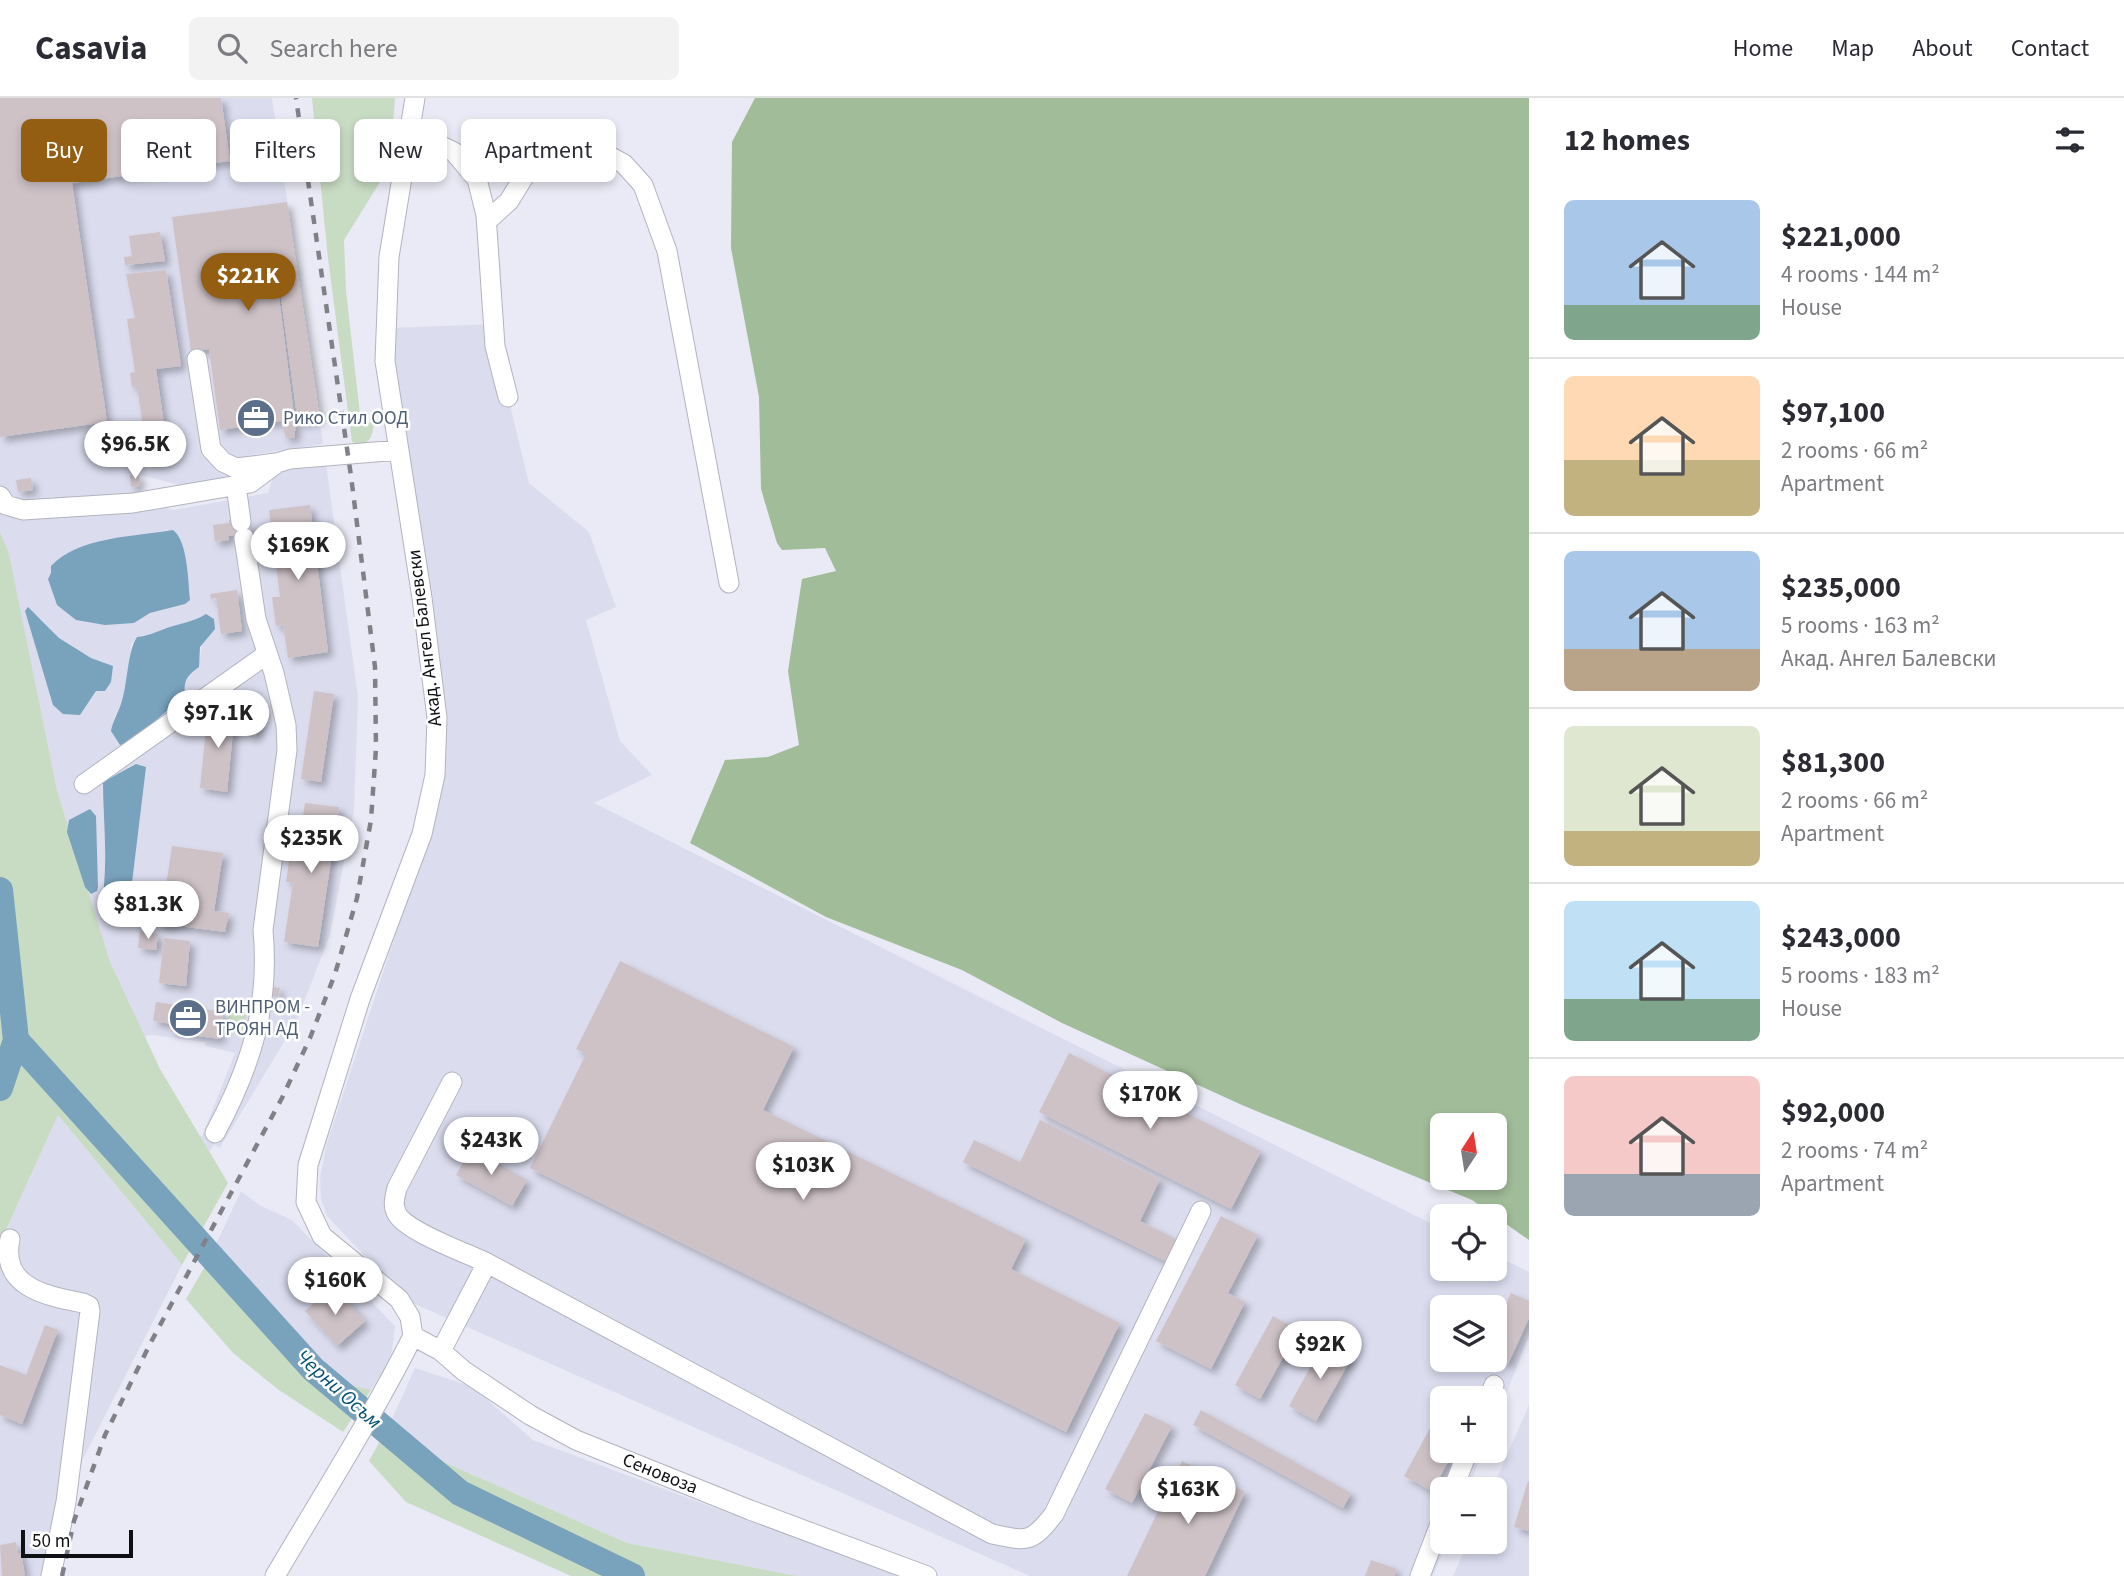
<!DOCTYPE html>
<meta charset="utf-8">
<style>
body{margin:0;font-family:"Source Sans 3",sans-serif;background:#f2f2f3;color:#2b2b33;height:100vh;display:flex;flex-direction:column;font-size:26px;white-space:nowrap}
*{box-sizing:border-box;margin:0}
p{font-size:23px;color:#7c7c81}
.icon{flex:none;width:38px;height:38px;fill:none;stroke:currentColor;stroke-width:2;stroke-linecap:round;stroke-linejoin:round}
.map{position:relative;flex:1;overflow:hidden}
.drawer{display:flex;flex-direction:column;background:#fff;width:595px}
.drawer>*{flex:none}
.top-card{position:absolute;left:21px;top:21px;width:665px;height:63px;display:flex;gap:14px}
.needle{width:46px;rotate:12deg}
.controls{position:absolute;left:1430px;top:1015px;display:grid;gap:14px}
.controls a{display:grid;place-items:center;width:77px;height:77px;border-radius:10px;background:#fff;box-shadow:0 4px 10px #0003;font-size:35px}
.scale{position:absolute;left:21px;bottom:18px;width:112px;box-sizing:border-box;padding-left:7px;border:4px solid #0f1013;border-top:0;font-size:19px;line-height:24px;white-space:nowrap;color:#0f1013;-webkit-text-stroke:5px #fff;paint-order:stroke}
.price{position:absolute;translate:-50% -60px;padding:0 16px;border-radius:24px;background:#fff;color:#222;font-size:23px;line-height:46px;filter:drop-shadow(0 2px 4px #0008)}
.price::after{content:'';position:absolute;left:50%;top:42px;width:21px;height:16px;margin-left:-10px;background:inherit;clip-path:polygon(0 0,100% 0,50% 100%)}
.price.on{background:#935e12;color:#fff}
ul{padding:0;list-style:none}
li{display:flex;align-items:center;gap:21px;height:175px;padding:0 35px}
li+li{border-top:2px solid #e1e1e2}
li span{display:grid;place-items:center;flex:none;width:196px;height:140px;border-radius:10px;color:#555}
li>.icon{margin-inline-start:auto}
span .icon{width:84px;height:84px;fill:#fffc;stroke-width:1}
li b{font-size:30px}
h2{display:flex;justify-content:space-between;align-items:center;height:84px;padding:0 35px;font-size:30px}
.tag{padding:0 24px;border-radius:10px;background:#fff;box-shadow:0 4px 10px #0003;font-size:24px;line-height:63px}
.tag.on{background:#935e12;color:#fff}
header{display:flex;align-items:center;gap:42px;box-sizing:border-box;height:98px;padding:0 35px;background:#fff;border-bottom:2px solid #e1e1e2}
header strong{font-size:33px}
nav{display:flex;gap:38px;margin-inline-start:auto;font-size:24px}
.search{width:490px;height:63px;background:#f2f2f3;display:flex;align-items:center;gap:18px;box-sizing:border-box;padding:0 24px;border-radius:10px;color:#7c7c81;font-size:26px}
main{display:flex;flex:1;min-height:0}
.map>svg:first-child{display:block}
.built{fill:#dbddef;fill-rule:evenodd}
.green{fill:#c8dbc3}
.forest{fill:#a0bc98;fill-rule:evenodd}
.water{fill:#79a2bd}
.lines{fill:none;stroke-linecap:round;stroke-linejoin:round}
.river{stroke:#79a2bd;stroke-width:26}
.building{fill:#cec2c7;filter:url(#shadow)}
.minor-casing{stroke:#b2b3be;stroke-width:21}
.minor{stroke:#fff;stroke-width:19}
.rail{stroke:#808188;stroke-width:4.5;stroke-dasharray:9 9;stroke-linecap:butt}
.labels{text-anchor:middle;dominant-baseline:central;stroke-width:5;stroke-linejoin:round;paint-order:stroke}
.service-label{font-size:19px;fill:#4e5e75;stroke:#fff;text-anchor:start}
.street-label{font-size:19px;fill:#0f1013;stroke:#fff}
.water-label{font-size:21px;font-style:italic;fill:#065277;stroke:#fff}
</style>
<header>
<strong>Casavia</strong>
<div class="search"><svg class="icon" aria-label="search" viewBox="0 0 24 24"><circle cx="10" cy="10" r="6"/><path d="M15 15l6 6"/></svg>Search here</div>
<nav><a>Home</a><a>Map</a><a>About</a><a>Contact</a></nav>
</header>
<main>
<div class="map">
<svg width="1529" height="1478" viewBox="0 0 1529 1478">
<defs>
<filter id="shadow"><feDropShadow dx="5" dy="5" stdDeviation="3.5" flood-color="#0004"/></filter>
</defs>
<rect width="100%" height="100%" fill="#e9eaf5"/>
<path class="built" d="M0,0H272L323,346L245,358L246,378L184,388L139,377L141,394L132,396L133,415L167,410L173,412L268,395L272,382L282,373L326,366L358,599L354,712L330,837L296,924L220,1050L214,1047L204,1060L129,931L61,745L0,467ZM51,475L185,506L150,515L134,525L48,481ZM206,516L200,560L184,587L114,621L121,607L129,575L131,547L137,539L151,537L165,530L195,523ZM39,519L59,540L91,560L113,568L80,617ZM152,937L205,944L206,948L235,955L202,1038H193L140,939Z
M493,226L508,299L529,385L589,434L616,509L586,522L620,643L652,677L594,705L1442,1131V1171H1494L1495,1157L1529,1174V1238L1495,1324L1494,1300H1442V1353H1483L1468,1391H1442V1444H1447L1433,1478H1030L406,1202L327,1118L321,1101L320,1079L327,1045L413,783L442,685L436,535L395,322L389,230ZM1442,1209H1494V1262H1442Z
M58,1017L182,1167L66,1394L52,1478H0V1145Z
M241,1093L259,1107L292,1122L395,1228L391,1261L371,1292L339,1284L256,1226L207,1165Z
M415,1270L473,1289L533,1342L897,1478H797L627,1445L439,1362L390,1325Z
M1529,1307V1478H1453L1468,1444H1494V1391H1492Z"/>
<path class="green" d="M312,0H395L391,54L385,76L344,142L346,193L361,325L374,324C373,339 369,350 352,344L328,160Z
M0,434L9,456L57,693L110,864L160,971L228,1085L182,1167L58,1017L0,1145Z
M229,914L247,915L242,934L227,933Z
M207,1165L256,1226L339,1284L371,1292L343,1334L279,1292L233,1255L186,1201Z
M390,1325L439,1362L627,1445L797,1478H571L406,1404L369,1363Z"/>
<path class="forest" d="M755,0H1529V1142L1472,1102L1242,1007L1062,925L962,872L826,819L690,745L725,662L768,659L799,647L788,573L802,481L836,473L825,450L782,452L777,445L761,391L759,299L731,150L732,44ZM1442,1027H1494V1080H1442Z"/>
<path class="water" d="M173,432C188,443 188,484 190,502L185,506L150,515L134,525L105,527L76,522L57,507L48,481L51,475V468C79,438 135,439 173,432Z
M28,509L59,540L91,560L113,568L111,584L105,593H96L80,617L63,616L53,607L25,513Z
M206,516L214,521L215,531L200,549L199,569C188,577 183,582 185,597L131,644L120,647L111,633C113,623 118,615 121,606C128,586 127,554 137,539C147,538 154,535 164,531C179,525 192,525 206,516Z
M136,666L146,669L131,793L121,806L108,813C101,798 105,784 105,769C106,741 103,712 103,684Z
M90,711L96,718L98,789L97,793L91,796L85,789L67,734L69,722Z"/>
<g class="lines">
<path class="river" d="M0,792L16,942L0,990
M16,942L313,1271L460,1395L632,1478"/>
</g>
<path class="building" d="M0,0H221L230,63L72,85L107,324L0,339Z
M287,104L320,322L298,325L281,199H279L296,333H294L295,339L286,340L281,323L220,332L209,251L191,253L172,119Z
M160,134L165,163L125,167L124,159L132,158L129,138Z
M166,172L181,268L156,271L169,360L148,363L137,288L132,289L130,275L135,274L127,221L135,220L126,176Z
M139,377L140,388L131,389L130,378Z
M31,380L33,392L18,394L16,382Z
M310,407L328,554L288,560L283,527L276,528L272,499H280L269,412Z
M229,422L249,423L251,439L237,437L228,438L229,442L215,444L213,427L229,425Z
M237,492L242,533L221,536L216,500L211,501L210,496Z
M314,593L334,596L321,684L301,681Z
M253,608L264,610L263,615L260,614L258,635H256L255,639H249Z
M208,609L235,613L227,694L200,690Z
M305,705L339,709L318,849L284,844L293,784H286L289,763L296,764Z
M172,748L223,755L214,813L229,815L225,834L171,827V829L156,827L161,787L166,788Z
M140,833L158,836L156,852L138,850Z
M164,840L190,843L186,888L159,885Z
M620,863L794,949L763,1012L1026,1141L1011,1171L1120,1225L1066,1334L530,1070L586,956L576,951Z
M273,889L280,890L278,899L272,898Z
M156,904L223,914L220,941L170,934L172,926L153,923Z
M1069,955L1261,1053L1231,1111L1039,1014Z
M1040,1022L1160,1081L1140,1123L1180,1143L1169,1165L963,1064L974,1042L1020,1064Z
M471,1050L527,1082L512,1108L456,1077Z
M1221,1118L1258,1137L1228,1195L1245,1204L1211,1271L1156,1243Z
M328,1193L336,1202L342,1197L365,1223L337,1248L305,1213Z
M1511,1195L1529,1203V1220L1508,1266L1494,1259V1231Z
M1273,1218L1298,1232L1260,1301L1235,1287Z
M45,1227L58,1232L22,1326L0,1317V1267L26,1277Z
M1324,1244L1352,1259L1316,1323L1289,1308Z
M1442,1308V1353H1454L1432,1393L1404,1378Z
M1201,1312L1351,1395L1343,1410L1193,1327Z
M1145,1315L1172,1328L1132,1405L1105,1391Z
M1182,1363L1245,1394L1205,1478H1127Z
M1528,1383L1529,1384V1433L1514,1429Z
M16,1444L18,1455H21L25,1478H2L0,1447Z
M1371,1462L1397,1471L1394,1478H1365Z"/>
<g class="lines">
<g class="minor-casing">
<path id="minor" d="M410,33L454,54L477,81L486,117L495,248L508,299
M487,123L509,103L533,64L602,54L624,66L643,87L667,153L729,485
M197,261L211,351L223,364L236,370L276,365
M236,387L241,424
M0,398L6,407L23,412L133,405L250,385L277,365L290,361L399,352
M84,686L267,556
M452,984L397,1090C395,1099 392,1107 397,1116C407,1134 467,1155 487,1165L992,1436C1027,1443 1031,1446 1054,1416L1201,1113
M215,1035C251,968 270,909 263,832L287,652L286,627L274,575L256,521L244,440
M10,1141C0,1190 47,1198 83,1205L89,1208L90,1213L66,1404L51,1478
M413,1238L410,1219L399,1201L322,1138L306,1104L308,1067L360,901L422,736L435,677L437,620L422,500L385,263L389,159L415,0
M413,1238L441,1253L464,1273L530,1317L576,1342L750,1412L927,1478
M441,1253L487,1165
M1489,1300L1494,1287
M1453,1391L1468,1353
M275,1478C322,1398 371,1321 413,1238
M1420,1478L1442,1421"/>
</g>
<use href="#minor" class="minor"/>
<path class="rail" d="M62,1478L74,1423L105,1337L151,1244L282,1000L310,940L335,876L357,800L371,722L376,650L375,569L351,378L296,0"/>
</g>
<defs>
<g id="office-disc" transform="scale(2.0125)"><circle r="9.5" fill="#5c6f8a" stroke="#fff"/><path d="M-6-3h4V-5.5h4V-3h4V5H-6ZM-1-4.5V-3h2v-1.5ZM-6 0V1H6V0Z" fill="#fff"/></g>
</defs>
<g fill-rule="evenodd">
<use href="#office-disc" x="256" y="320"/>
<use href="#office-disc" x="188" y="920"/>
</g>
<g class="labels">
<g class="service-label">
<text x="283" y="320">Рико Стил ООД</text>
<text x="215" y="909">ВИНПРОМ -<tspan x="215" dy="22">ТРОЯН АД</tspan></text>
</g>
<g class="street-label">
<text transform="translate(425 540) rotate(-97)">Акад. Ангел Балевски</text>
<text transform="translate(660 1376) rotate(22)">Сеновоза</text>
</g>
<g class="water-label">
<text transform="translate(339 1291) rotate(42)">Черни Осъм</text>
</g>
</g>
</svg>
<div class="controls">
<a><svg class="needle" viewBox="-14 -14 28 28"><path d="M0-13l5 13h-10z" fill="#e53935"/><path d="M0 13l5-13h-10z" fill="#7c7c81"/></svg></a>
<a><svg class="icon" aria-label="locate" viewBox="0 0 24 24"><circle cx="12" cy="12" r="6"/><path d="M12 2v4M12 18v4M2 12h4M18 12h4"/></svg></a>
<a><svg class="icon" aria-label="layers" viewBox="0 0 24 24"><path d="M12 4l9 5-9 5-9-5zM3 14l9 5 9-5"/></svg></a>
<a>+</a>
<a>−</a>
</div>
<div class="scale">50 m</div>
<b class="price on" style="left:248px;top:215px">$221K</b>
<b class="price" style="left:135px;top:383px">$96.5K</b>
<b class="price" style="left:298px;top:484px">$169K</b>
<b class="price" style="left:218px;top:652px">$97.1K</b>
<b class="price" style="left:311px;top:777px">$235K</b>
<b class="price" style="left:148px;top:843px">$81.3K</b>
<b class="price" style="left:1150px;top:1033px">$170K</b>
<b class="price" style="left:491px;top:1079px">$243K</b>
<b class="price" style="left:803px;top:1104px">$103K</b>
<b class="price" style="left:335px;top:1219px">$160K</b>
<b class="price" style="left:1320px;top:1283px">$92K</b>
<b class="price" style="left:1188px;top:1428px">$163K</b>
<div class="top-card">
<a class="tag on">Buy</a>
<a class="tag">Rent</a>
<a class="tag">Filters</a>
<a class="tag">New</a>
<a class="tag">Apartment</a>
</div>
</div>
<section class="drawer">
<h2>12 homes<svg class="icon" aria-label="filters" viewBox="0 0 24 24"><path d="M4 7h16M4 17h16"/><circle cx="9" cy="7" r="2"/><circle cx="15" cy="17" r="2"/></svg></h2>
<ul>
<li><span style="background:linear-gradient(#a9c7e8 75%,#7fa58c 0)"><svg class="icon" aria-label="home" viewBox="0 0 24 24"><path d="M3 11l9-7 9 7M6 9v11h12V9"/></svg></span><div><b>$221,000</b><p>4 rooms · 144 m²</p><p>House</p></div></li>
<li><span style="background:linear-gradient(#ffd9b3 60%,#c2b280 0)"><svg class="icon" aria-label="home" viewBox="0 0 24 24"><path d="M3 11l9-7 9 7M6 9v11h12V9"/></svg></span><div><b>$97,100</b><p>2 rooms · 66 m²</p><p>Apartment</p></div></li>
<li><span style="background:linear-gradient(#a9c7e8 70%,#b9a48a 0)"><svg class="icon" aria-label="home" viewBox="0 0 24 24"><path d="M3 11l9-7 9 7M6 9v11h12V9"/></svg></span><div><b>$235,000</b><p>5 rooms · 163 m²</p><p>Акад. Ангел Балевски</p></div></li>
<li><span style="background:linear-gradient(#dfe7d0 75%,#c2b280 0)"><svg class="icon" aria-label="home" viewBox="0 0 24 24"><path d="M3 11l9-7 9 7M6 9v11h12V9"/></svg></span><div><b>$81,300</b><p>2 rooms · 66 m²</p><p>Apartment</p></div></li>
<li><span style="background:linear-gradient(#bfe0f5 70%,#7fa58c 0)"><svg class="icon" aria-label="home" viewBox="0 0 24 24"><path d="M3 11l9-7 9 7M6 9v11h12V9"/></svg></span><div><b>$243,000</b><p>5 rooms · 183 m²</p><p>House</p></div></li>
<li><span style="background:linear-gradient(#f6c9c9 70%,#9aa5b1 0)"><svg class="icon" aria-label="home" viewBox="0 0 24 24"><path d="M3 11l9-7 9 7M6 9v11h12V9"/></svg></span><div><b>$92,000</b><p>2 rooms · 74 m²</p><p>Apartment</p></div></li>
</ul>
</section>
</main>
